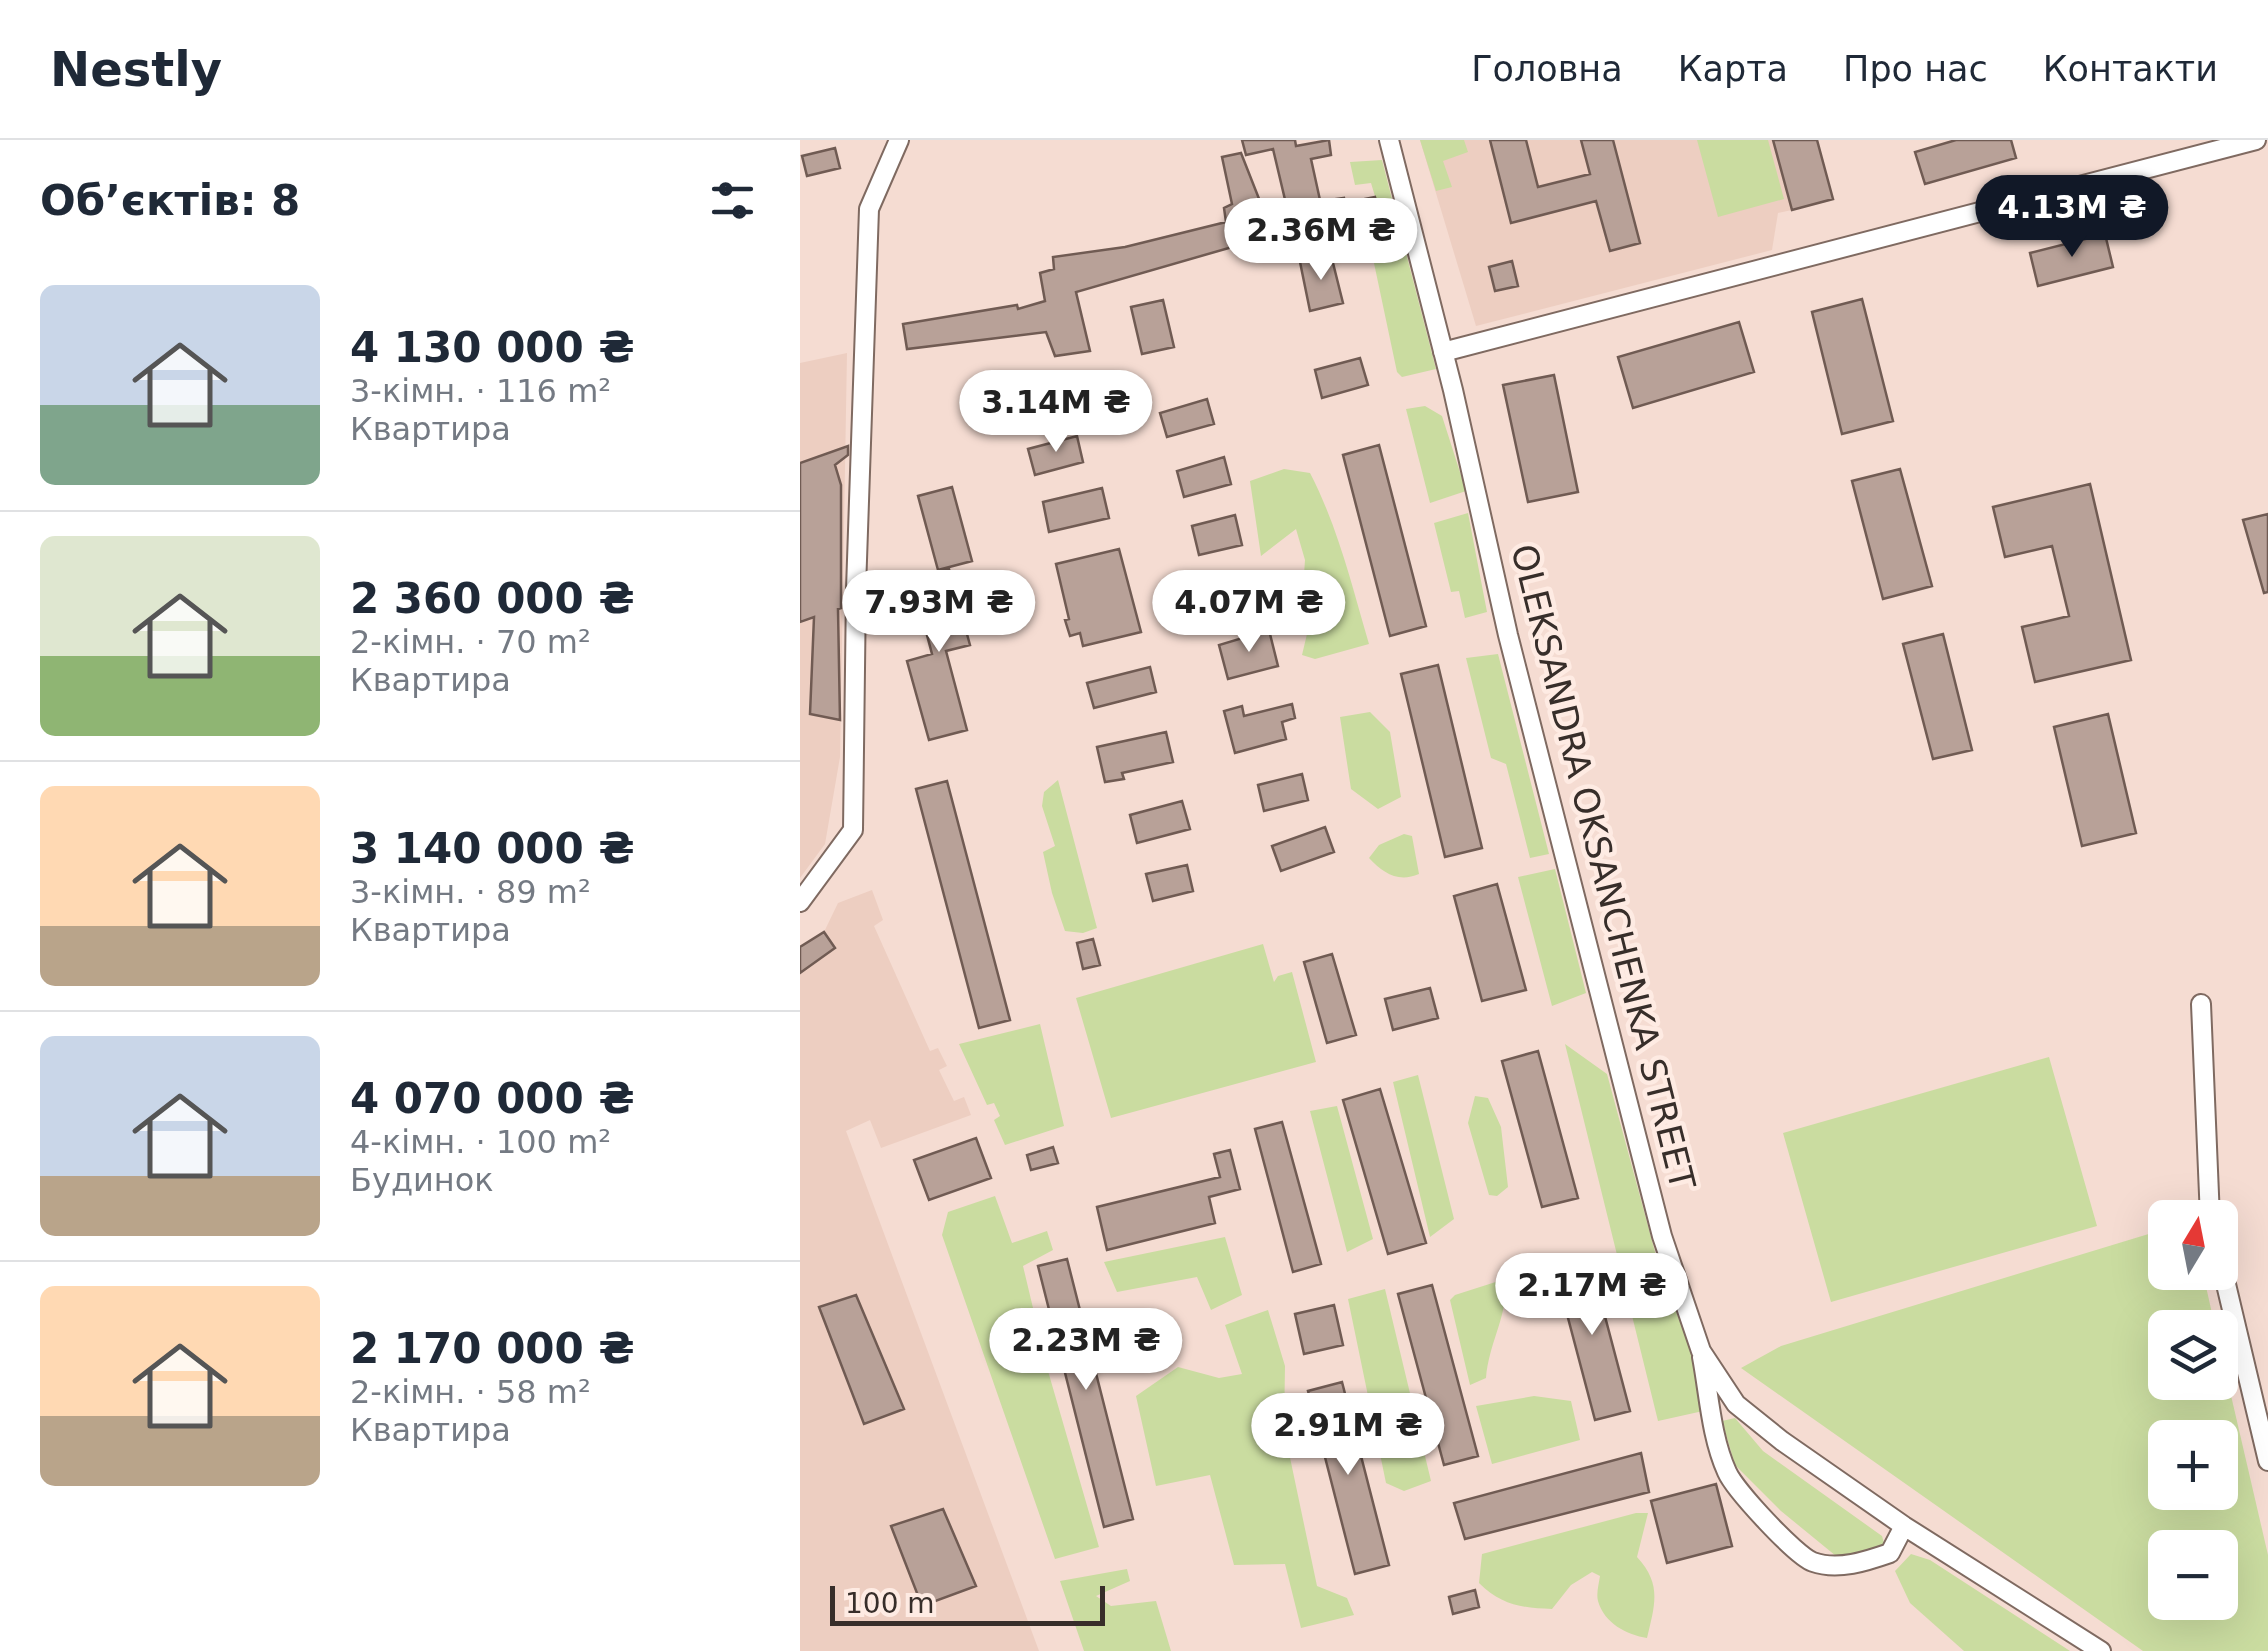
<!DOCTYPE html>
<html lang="uk">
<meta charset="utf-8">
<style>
body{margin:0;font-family:"DejaVu Sans",sans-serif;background:#f2f2f3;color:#1f2937;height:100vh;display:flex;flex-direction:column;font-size:38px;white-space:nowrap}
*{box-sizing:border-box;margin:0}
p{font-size:32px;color:#747a83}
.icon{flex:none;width:55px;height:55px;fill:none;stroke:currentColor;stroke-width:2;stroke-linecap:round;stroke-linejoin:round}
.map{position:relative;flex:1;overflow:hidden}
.panel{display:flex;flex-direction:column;background:#fff;width:800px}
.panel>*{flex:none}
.needle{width:65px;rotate:10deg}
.buttons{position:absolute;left:1348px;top:1060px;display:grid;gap:20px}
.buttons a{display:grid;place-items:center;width:90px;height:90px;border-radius:15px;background:#fff;box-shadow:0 10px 40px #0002;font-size:50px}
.scale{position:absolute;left:30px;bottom:25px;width:275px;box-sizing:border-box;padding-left:10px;border:5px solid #372e2a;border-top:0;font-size:28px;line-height:35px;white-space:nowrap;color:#372e2a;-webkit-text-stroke:8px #feebe3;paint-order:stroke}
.price{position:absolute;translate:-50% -85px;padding:0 22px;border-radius:35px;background:#fff;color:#222;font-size:32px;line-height:65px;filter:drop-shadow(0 2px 5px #0008)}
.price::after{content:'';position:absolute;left:50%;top:60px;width:30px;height:22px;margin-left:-15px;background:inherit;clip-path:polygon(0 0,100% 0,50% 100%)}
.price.active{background:#111827;color:#fff}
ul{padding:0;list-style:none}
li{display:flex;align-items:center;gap:30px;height:250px;padding:0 40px}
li+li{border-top:2px solid #e0e1e3}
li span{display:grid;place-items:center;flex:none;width:280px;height:200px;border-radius:15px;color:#555}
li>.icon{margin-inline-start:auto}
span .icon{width:120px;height:120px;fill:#fffc;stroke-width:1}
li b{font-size:42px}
h2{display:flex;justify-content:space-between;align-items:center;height:120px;padding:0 40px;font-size:42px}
header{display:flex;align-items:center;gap:60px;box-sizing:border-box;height:140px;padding:0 50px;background:#fff;border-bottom:2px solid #e0e1e3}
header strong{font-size:48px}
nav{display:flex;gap:55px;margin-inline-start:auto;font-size:35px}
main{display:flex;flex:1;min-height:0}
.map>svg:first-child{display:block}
.built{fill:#edcec1}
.green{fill:#cadca0;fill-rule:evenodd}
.building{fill:#b8a198;stroke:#705b53;stroke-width:2.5}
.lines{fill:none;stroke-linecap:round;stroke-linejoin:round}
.minor-casing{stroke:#7f6a61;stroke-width:22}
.minor{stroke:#fff;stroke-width:18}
.labels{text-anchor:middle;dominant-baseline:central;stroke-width:9;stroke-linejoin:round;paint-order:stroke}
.street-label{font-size:35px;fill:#372e2a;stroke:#feebe3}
</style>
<header>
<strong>Nestly</strong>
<nav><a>Головна</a><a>Карта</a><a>Про нас</a><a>Контакти</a></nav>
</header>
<main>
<section class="panel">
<h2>Об’єктів: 8<svg class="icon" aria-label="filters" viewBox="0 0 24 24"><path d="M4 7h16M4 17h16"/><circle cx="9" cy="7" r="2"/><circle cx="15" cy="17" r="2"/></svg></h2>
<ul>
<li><span style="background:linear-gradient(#c9d6e8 60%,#7fa58c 0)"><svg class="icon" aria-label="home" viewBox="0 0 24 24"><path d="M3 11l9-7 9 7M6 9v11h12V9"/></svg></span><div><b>4 130 000 ₴</b><p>3-кімн. · 116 m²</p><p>Квартира</p></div></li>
<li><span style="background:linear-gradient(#dfe7d0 60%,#8fb573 0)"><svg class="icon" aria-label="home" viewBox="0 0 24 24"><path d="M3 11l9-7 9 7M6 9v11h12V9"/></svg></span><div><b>2 360 000 ₴</b><p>2-кімн. · 70 m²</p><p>Квартира</p></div></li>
<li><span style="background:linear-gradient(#ffd9b3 70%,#b9a48a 0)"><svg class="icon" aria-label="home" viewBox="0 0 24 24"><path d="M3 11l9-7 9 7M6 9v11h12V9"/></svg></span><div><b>3 140 000 ₴</b><p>3-кімн. · 89 m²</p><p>Квартира</p></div></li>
<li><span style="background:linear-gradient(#c9d6e8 70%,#b9a48a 0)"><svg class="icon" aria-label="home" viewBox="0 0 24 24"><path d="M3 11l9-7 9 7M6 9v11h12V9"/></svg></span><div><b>4 070 000 ₴</b><p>4-кімн. · 100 m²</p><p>Будинок</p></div></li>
<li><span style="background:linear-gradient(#ffd9b3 65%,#b9a48a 0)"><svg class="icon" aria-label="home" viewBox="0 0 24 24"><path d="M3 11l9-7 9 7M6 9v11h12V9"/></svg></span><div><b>2 170 000 ₴</b><p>2-кімн. · 58 m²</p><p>Квартира</p></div></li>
</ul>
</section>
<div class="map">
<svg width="1468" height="1511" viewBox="0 0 1468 1511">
<rect width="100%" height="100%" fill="#f5dcd2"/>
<path class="built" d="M620,0H973L992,70L978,73L972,110L676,186Z
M47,213L40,617L25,704L0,738V223Z
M72,750L83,780L74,786L130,911L138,908L147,926L139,930L154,961L164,957L171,975L81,1008L70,980L46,991L239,1511H0V807L24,792L38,763Z"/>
<path class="green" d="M620,0H664L668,12L643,21L652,47L636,51Z
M897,0H968L984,59L918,77Z
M582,20L636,229L602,237L597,232L567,90L584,86L571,43L555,45L550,22Z
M625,266L642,276L666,351L630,363L606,269Z
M484,329L510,333C538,387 552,446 569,504L515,519L502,515L507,494L524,480L503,449L505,420L496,389L461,416L450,341Z
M668,373L687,472L665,478L659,451L651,452L634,383Z
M698,514L749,714L730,718L706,624L691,618L666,518Z
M570,572L590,592L601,657L578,669L551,649L540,577Z
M258,640L297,788L283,793L265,791L252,753L243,712L255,706L242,666L244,652Z
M604,694L612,696L619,734C598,743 583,733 569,718L579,705Z
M755,729L786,853L752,866L718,737Z
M463,804L474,842L478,836L492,832L516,922L311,978L276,858Z
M240,884L264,986L205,1005L194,980L200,976L194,963L187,965L159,904Z
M765,904L807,934L861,1134L897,1224L903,1271L858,1281Z
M1249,917L1297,1086L1031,1162L983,993Z
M618,935L654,1079L630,1097L593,942Z
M675,956L688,958L701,987L708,1047L697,1056L689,1055L668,983Z
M537,966L573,1099L547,1112L510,971Z
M195,1056L212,1103L247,1091L253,1110L223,1126L248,1231L299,1407L255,1419L142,1095L148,1072Z
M1365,1089V1132L1403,1133L1415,1187L1365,1188V1242H1420V1208L1468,1415V1511H1343L941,1228L981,1206ZM1365,1298H1420V1352H1365ZM1365,1408H1420V1462H1365Z
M425,1097L442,1155L411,1170L397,1137L317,1152L304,1122Z
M705,1139C709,1175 689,1201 686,1238L670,1245L650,1160L655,1155Z
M585,1149L631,1341L604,1351L586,1343L548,1159Z
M468,1170L485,1226L484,1289L517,1446L547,1458L554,1475L501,1488L485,1424L434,1425L410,1335L356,1346L336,1256L378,1227L419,1238L442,1234L425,1185Z
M734,1256L771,1261L780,1300L692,1324L676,1266Z
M935,1278L963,1311L1082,1396L1085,1406L1056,1417L1036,1416L981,1371L935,1325L922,1281Z
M836,1373H848L837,1417C862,1444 855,1464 847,1498C827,1495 804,1483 798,1461C796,1454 799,1443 800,1436L792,1432L771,1445L752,1469C722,1468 701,1465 679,1443L682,1414Z
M1111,1414L1130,1420L1270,1511H1164L1110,1463L1095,1431Z
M327,1429L330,1441L296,1456L311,1466L356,1461L371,1511H284L260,1441Z"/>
<path class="building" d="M442,0H495L496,6L529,0L531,15L511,19L520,60L487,68L473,9L446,15Z
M690,0H726L738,47L790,34L781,0H813L840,103L810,111L796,61L711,83Z
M973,0H1017L1033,59L992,70Z
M1156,0H1211L1216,18L1125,44L1115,12Z
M35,8L40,28L7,36L2,16Z
M441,13L465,74L467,97L276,152L290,211L255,216L246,192L107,209L103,184L217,165L218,169L245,161L240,133L254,129L253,117L325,107L426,82L424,68L432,64L422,17Z
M575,57L584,86L537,97L529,60L544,58L545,63Z
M1305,94L1313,127L1238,146L1230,113Z
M531,115L543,163L510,171L500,122Z
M712,121L718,146L695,151L689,127Z
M1062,159L1093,281L1042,294L1012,172Z
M363,160L374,207L342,214L331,167Z
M939,182L954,232L833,268L818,217Z
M560,218L568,245L522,258L515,230Z
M754,235L778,352L728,362L703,245Z
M407,259L414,284L367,297L360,273Z
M277,296L283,322L235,335L228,309Z
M579,305L626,486L590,496L543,315Z
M48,306V315L35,325L41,345V468L38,469L40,580L10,574L14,477L0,482V323Z
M424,317L431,344L384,357L377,331Z
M1100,329L1132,446L1083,459L1052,341Z
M1290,344L1331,520L1235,542L1222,487L1269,476L1252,406L1205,417L1193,367Z
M152,347L172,421L138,430L118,356Z
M302,348L309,378L249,392L243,362Z
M1468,374V452L1464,453L1443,380Z
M435,375L442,405L399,415L392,386Z
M319,409L341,492L283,506L280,493L270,496L265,480L269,479L256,424Z
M149,429L170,505L146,511L167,590L129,600L107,521L132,514L112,439Z
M454,435L460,462L413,473L406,446Z
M469,490L478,526L428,539L419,505Z
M1143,494L1172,610L1133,619L1103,504Z
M638,525L682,708L645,717L601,534Z
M350,527L356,552L294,568L287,543Z
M492,564L495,578L482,582L486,599L435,613L424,571L442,566L444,576Z
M1308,574L1336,693L1282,706L1254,587Z
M366,592L373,622L322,633L324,639L305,642L297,607Z
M502,634L508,660L464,671L458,645Z
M147,641L210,880L179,888L116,649Z
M382,661L390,689L337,703L330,675Z
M525,687L534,712L481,731L472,706Z
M387,725L393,751L353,761L346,734Z
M697,744L726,850L682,861L654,756Z
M24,792L35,808L0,833V807Z
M293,799L300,825L283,829L277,803Z
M532,814L556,895L527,903L504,822Z
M630,848L638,878L593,890L585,859Z
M738,911L778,1058L742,1067L702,921Z
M580,949L626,1103L588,1114L543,960Z
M482,982L521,1124L493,1132L455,989Z
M176,998L191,1038L129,1060L114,1020Z
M253,1007L258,1023L231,1030L227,1015Z
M430,1010L440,1049L409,1057L415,1083L307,1110L297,1067L420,1037L414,1014Z
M789,1116L830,1271L795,1280L754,1125Z
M267,1119L333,1379L304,1387L238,1126Z
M632,1145L678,1316L644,1325L598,1154Z
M56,1155L104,1269L64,1284L19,1167Z
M534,1165L543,1205L504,1214L495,1174Z
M542,1242L589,1425L555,1434L508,1251Z
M841,1313L849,1352L665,1399L654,1363Z
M916,1344L932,1406L867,1423L851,1361Z
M143,1369L176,1446L122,1466L91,1386Z
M675,1450L679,1467L653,1474L649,1457Z"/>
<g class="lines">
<g class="minor-casing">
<path id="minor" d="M589,0L653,250L708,495L862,1096L901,1211L936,1264L982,1301L1104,1386L1301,1511
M643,212L1456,0
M0,762L53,690L56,449L69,69L99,0
M1401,864L1410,1078
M1420,1119L1468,1321
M902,1217C909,1254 911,1297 927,1332C935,1350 996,1416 1013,1422C1038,1431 1067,1421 1090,1413L1104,1386"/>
</g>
<use href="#minor" class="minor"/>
</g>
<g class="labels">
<g class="street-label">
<text transform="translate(803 727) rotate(76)">OLEKSANDRA OKSANCHENKA STREET</text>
</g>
</g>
</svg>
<div class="buttons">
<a><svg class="needle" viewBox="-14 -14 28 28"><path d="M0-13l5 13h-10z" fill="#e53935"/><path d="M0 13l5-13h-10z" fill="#747a83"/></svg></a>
<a><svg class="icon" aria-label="layers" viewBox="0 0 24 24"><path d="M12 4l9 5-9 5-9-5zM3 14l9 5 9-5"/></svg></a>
<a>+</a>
<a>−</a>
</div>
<div class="scale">100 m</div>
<b class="price active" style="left:1272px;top:120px">4.13M ₴</b>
<b class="price" style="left:521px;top:143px">2.36M ₴</b>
<b class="price" style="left:256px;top:315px">3.14M ₴</b>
<b class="price" style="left:139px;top:515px">7.93M ₴</b>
<b class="price" style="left:449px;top:515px">4.07M ₴</b>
<b class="price" style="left:792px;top:1198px">2.17M ₴</b>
<b class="price" style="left:286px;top:1253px">2.23M ₴</b>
<b class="price" style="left:548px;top:1338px">2.91M ₴</b>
</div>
</main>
